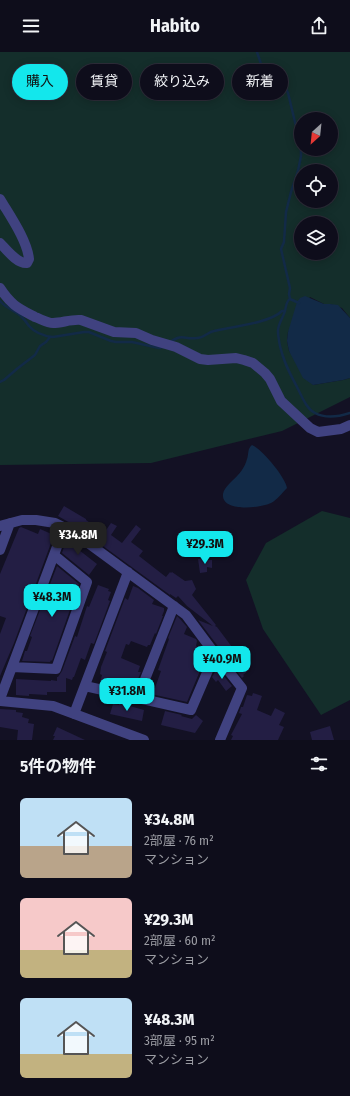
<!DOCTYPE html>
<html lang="ja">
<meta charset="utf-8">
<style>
body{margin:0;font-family:"Fira Sans Condensed","Noto Sans JP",sans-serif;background:#171624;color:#f1f3f6;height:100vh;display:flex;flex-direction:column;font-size:15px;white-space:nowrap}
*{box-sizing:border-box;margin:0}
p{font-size:13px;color:#9b9ca3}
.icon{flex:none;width:22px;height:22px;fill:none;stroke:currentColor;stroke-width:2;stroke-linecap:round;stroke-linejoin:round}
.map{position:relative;height:688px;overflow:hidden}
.sheet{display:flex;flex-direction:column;background:#0e0d1b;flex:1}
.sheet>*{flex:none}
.guide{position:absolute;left:12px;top:12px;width:326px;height:36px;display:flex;gap:8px}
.needle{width:26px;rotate:207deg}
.fabs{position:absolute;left:294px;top:60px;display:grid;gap:8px}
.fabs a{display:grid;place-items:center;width:44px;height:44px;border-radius:50%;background:#0e0d1b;box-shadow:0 2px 10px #0003,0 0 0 1px #2e2d3a;font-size:20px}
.price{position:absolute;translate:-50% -34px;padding:0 9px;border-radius:8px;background:#13e7ec;color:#111;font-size:13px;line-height:26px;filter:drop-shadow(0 1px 2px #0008)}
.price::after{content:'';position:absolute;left:50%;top:24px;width:12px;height:9px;margin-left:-6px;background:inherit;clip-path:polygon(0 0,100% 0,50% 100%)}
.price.current{background:#222;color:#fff}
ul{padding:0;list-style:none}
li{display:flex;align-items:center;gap:12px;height:100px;padding:0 20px}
li span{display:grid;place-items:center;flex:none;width:112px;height:80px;border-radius:6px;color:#555}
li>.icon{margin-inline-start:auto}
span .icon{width:48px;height:48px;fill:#fffc;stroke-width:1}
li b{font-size:17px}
h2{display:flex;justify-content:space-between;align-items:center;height:48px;padding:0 20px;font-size:17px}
.tag{padding:0 14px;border-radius:18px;background:#0e0d1b;box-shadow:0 2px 10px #0003,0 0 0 1px #2e2d3a;font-size:14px;line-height:36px}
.tag.current{background:#13e7ec;color:#111}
header{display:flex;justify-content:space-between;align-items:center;height:52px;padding:0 20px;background:#0e0d1b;font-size:18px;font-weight:700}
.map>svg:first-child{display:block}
.green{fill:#142e2b;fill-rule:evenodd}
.water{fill:#122a47}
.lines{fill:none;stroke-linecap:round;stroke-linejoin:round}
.stream{stroke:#122a47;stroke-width:2.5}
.building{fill:#231e44}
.minor{stroke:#404280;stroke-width:10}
</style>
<header><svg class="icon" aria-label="menu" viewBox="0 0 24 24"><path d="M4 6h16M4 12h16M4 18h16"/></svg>Habito<svg class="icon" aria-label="share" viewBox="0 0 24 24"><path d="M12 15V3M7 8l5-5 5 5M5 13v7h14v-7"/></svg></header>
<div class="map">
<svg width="350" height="688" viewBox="0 0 350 688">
<rect width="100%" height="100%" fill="#131124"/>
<path class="green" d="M0,0H350V266L342,256L330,252H324L310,245L288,280L287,289L289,299L313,333L343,328L350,326V345L282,379L151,411L0,413ZM301,67H331V97H301ZM301,119H331V149H301ZM301,171H331V201H301Z
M322,459L350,466V648L321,663L263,577L246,528L266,491Z"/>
<path class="water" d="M305,244L324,252H330L338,253L350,266V326L343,328L313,333L303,326L289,299L287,289L288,280L297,250L300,246Z
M252,393C262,397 286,426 287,436C282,441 277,448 271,451C261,456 221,461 223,442C224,434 237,426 242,418C244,415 246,411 247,407C249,402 247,397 252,393Z"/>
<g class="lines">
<path class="stream" d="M257,0L261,12L283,30L288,41L301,95
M290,247L289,242L290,236L281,197L284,190L286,160L291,140L298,119L301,104V97
M0,249C6,256 14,258 21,264C24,267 27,271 29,274C35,281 44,284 53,285L84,280H89L111,289L116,290H132L159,296L163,295
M285,259C283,266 278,272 278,279C278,284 279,289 280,294C284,312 291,323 299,339C303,347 307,357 315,361C326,367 338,365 350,361
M170,290C183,281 184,288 197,286C204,286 208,280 214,279C231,275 270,271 282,259H285C286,255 286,249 290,247L299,251
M0,330L4,328L18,316L35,303L40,294L46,290L50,285"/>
</g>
<path class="building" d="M64,454L86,467V468L104,481L111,471L117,474L111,483L122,491L136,473L141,477L131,490L143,499L139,504L166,525L170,520L171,521L172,520L185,529L192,528L196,537L192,543L216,573L215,574L217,575L241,607L246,603L251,610L249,618L243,623L244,624L242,626L198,568L213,574L187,554L178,544L176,546L170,542V543L77,475L58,464Z
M21,475L38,482L40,477L54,483L14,591L0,624V582L6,566L0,564V522L19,476Z
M69,485L82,494L79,498L97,512L89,523L62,501L66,489Z
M206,506V508H212V516L207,515V520L200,521L198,507Z
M57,514L79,532L52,609L51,608L50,610L22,609L25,599H27L32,585L30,584Z
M98,533L109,537L108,539L111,540L108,548L110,549L94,592L91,591L85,608L81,606L74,625H73L72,628L66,626V640H47V643L30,642H29V644L16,643V627L51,629V628L57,629V625H58L62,619L75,584L77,585L87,554L89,555Z
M133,534L138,536L154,548L152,552L164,556V559L162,564H163L156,582L155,581L150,593H148L147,595L131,589L129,593L126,592L121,606L140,614L138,620H141L135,634H133L132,638L100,631L102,623L100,622L101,615L107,600L105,599L125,546L128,548Z
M177,564L181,568L187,575L184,582L196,587L197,589L196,594L199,596L198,598L207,602L187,650L151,642L153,635L155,636L161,619L158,618L169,587L168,586Z
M218,617L232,634L226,639L218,628L216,630L212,625L215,620Z
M253,641L262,644L257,658L271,664L275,656L285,661L279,673L284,675L278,688H231L233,684L231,683L242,662L239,661L241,655H243L247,643L252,644Z
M119,651L144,658L142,669L110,662L113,652L119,653Z
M0,657L16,658V660L23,661L22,665L29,667L28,671L34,672L32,688H17L18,678L0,675Z
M165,659L182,663L181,664L192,667L196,663L203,669L195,681L161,673Z
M330,674L334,688H312L310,680Z
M57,675L85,688H53L55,684H53Z"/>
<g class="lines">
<path class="minor" d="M0,147C10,164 27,188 29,207L27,211C17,212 6,197 0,191
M0,236C11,253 18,256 35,265C41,267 47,271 53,271C62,271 71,267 81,268L114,280L136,281L152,288L176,295L200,307L208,308L236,306L244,308L253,311L265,321L270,327L281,349L310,376L318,380L341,377L350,373
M0,474L22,468H36L55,471L73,480L186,563L215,602L242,636L220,688
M0,498L10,471
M12,615L56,617L87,530L54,503
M85,634L191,658L215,602
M138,645L174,554
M0,647L64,476
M0,649L53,654L144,688
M74,662L128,520"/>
</g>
</svg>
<div class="fabs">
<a><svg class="needle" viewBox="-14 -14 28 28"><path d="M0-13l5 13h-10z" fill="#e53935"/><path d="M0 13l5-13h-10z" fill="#9b9ca3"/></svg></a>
<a><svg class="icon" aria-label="locate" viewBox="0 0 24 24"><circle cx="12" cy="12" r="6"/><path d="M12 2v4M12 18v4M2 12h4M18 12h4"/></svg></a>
<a><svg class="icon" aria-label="layers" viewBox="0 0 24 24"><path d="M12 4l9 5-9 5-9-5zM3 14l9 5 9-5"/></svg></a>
</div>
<b class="price current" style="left:78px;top:504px">¥34.8M</b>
<b class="price" style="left:205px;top:513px">¥29.3M</b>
<b class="price" style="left:52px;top:566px">¥48.3M</b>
<b class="price" style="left:222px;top:628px">¥40.9M</b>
<b class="price" style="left:127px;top:660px">¥31.8M</b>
<div class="guide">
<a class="tag current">購入</a>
<a class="tag">賃貸</a>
<a class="tag">絞り込み</a>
<a class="tag">新着</a>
</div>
</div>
<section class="sheet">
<h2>5件の物件<svg class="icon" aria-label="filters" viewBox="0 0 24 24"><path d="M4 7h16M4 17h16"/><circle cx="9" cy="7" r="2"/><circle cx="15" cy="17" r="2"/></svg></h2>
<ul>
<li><span style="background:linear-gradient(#bfe0f5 60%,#b9a48a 0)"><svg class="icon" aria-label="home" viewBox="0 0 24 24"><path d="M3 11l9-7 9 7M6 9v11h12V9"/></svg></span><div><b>¥34.8M</b><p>2部屋 · 76 m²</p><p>マンション</p></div></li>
<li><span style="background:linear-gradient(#f6c9c9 65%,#c2b280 0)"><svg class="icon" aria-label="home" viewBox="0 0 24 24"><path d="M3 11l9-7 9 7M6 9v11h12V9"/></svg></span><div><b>¥29.3M</b><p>2部屋 · 60 m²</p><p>マンション</p></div></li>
<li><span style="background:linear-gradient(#bfe0f5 70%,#c2b280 0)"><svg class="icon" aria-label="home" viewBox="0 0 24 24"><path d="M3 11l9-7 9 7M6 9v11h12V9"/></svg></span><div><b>¥48.3M</b><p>3部屋 · 95 m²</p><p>マンション</p></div></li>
</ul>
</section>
